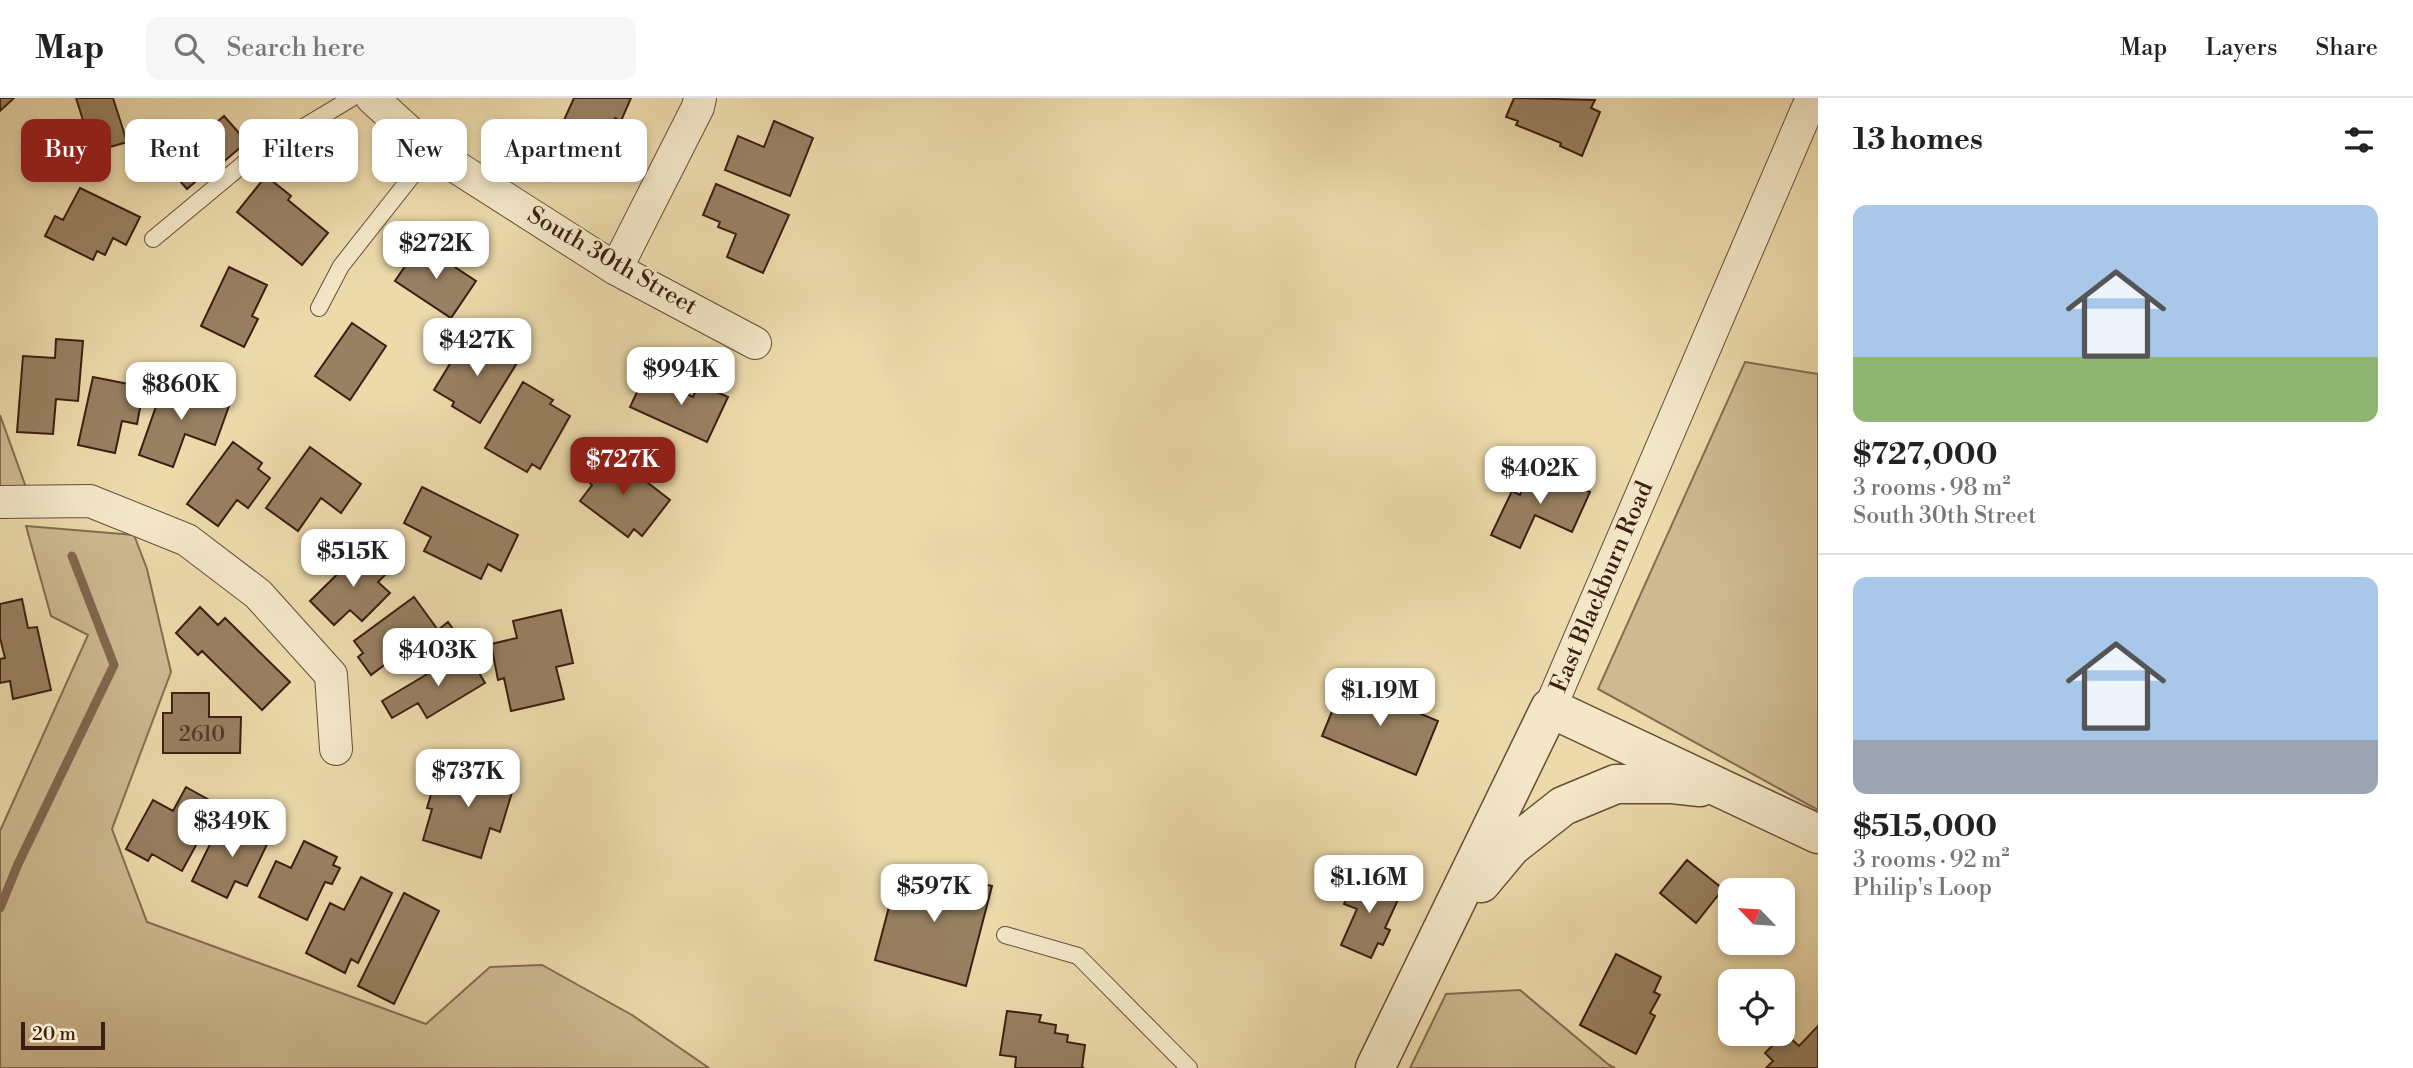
<!DOCTYPE html>
<meta charset="utf-8">
<style>
body{margin:0;font-family:"Libre Bodoni",serif;background:#f6f6f6;color:#222;height:100vh;display:flex;flex-direction:column;font-size:26px;white-space:nowrap}
*{box-sizing:border-box;margin:0}
p{font-size:23px;color:#767676}
.icon{flex:none;width:38px;height:38px;fill:none;stroke:currentColor;stroke-width:2;stroke-linecap:round;stroke-linejoin:round}
.map{position:relative;flex:1;overflow:hidden}
.details{display:flex;flex-direction:column;background:#fff;width:595px}
.details>*{flex:none}
.banner{position:absolute;left:21px;top:21px;width:665px;height:63px;display:flex;gap:14px}
.needle{width:46px;rotate:295deg}
.fabs{position:absolute;left:1718px;top:780px;display:grid;gap:14px}
.fabs a{display:grid;place-items:center;width:77px;height:77px;border-radius:14px;background:#fff;box-shadow:0 4px 10px #0003;font-size:35px}
.scale{position:absolute;left:21px;bottom:18px;width:84px;box-sizing:border-box;padding-left:7px;border:4px solid #3d1e12;border-top:0;font-size:19px;line-height:24px;white-space:nowrap;color:#3d1e12;-webkit-text-stroke:5px #f3e7c8;paint-order:stroke}
.price{position:absolute;translate:-50% -60px;padding:0 16px;border-radius:14px;background:#fff;color:#222;font-size:23px;line-height:46px;filter:drop-shadow(0 2px 4px #0008)}
.price::after{content:'';position:absolute;left:50%;top:42px;width:21px;height:16px;margin-left:-10px;background:inherit;clip-path:polygon(0 0,100% 0,50% 100%)}
.price.on{background:#8f2418;color:#fff}
ul{padding:0;list-style:none}
li{display:grid;align-content:center;gap:14px;height:371px;padding:0 35px}
li+li{border-top:2px solid #e0e0e0}
li span{display:grid;place-items:center;height:217px;border-radius:14px;color:#555}
li>.icon{margin-inline-start:auto}
span .icon{width:126px;height:126px;fill:#fffc;stroke-width:1}
li b{font-size:30px}
h2{display:flex;justify-content:space-between;align-items:center;height:84px;padding:0 35px;font-size:30px}
.pill{padding:0 24px;border-radius:14px;background:#fff;box-shadow:0 4px 10px #0003;font-size:24px;line-height:63px}
.pill.on{background:#8f2418;color:#fff}
header{display:flex;align-items:center;gap:42px;box-sizing:border-box;height:98px;padding:0 35px;background:#fff;border-bottom:2px solid #e0e0e0}
header strong{font-size:33px}
nav{display:flex;gap:38px;margin-inline-start:auto;font-size:24px}
.search{width:490px;height:63px;background:#f6f6f6;display:flex;align-items:center;gap:18px;box-sizing:border-box;padding:0 24px;border-radius:14px;color:#767676;font-size:26px}
main{display:flex;flex:1;min-height:0}
.map>svg:first-child{display:block}
.green{fill:#ceba91;stroke:#866c52;stroke-width:2}
.lines{fill:none;stroke-linecap:round;stroke-linejoin:round}
.stream{stroke:#82684f;stroke-width:9}
.building{fill:#988062;stroke:#3d1e12;stroke-width:2}
.service-casing{stroke:#694d38;stroke-width:18}
.minor-casing{stroke:#694d38;stroke-width:34}
.tertiary-casing{stroke:#694d38;stroke-width:41}
.service{stroke:#f3e7c8;stroke-width:16}
.minor{stroke:#f3e7c8;stroke-width:32}
.tertiary{stroke:#f3e7c8;stroke-width:38}
.labels{text-anchor:middle;dominant-baseline:central;stroke-width:5;stroke-linejoin:round;paint-order:stroke}
.number-label{font-size:21px;fill:#543626}
.street-label{font-size:24px;fill:#3d1e12;stroke:#f3e7c8}
</style>
<header>
<strong>Map</strong>
<div class="search"><svg class="icon" aria-label="search" viewBox="0 0 24 24"><circle cx="10" cy="10" r="6"/><path d="M15 15l6 6"/></svg>Search here</div>
<nav><a>Map</a><a>Layers</a><a>Share</a></nav>
</header>
<main>
<div class="map">
<svg width="1818" height="970" viewBox="0 0 1818 970">
<rect width="100%" height="100%" fill="#ecdaab"/>
<filter id="stains"><feTurbulence type="fractalNoise" baseFrequency=".00286" numOctaves="4"/><feColorMatrix values="0 0 0 0 .2 0 0 0 0 .09 0 0 0 0 .02 0 0 0 .5 -.17"/></filter>
<radialGradient id="worn" r=".72"><stop offset=".6" stop-color="#630" stop-opacity="0"/><stop offset="1" stop-color="#630" stop-opacity=".3"/></radialGradient>
<path class="green" d="M1745,264L1818,276V712L1598,591Z
M0,317L28,395L0,390Z
M26,428L134,437L147,471L171,574L112,731L147,824L426,926L490,869L542,867L632,917L709,970H0V733L88,537L51,518Z
M1520,892L1609,967L1615,970H1410L1446,896Z"/>
<g class="lines">
<path class="stream" d="M0,810L18,766L114,567L72,458"/>
</g>
<path class="building" d="M0,0H14L0,13Z
M76,0H113L127,44L93,54Z
M574,0H631L621,23L615,20L596,63L554,44Z
M1514,0L1595,2L1591,10L1600,14L1582,58L1560,48L1561,45L1516,27L1518,23L1506,19Z
M224,18L247,44L222,65L220,62L187,91L173,75L164,82L142,57L179,26L194,44Z
M774,23L813,40L790,98L725,72L738,38L764,49Z
M266,78L291,98L288,102L328,135L302,167L237,114Z
M716,86L789,117L763,175L727,159L736,136L718,129L720,124L703,117Z
M80,90L140,119L126,147L113,140L105,157L97,153L93,162L45,138L55,118L63,122Z
M420,146L476,183L451,220L395,183Z
M229,169L267,187L252,218L258,221L244,249L201,228Z
M352,225L386,248L350,302L315,278Z
M56,241L83,243L78,303L56,301L53,336L17,334L23,258L55,260Z
M464,243L484,255L492,243L520,260L480,325L452,308L454,304L434,292Z
M645,277L693,299L699,286L728,299L707,344L630,309Z
M93,279L144,289L137,326L122,323L115,355L78,347Z
M166,280L201,292L199,298L229,308L215,347L185,336L173,369L139,357Z
M523,284L553,302L550,306L570,318L540,371L532,366L527,374L485,350Z
M233,344L262,365L258,371L270,380L248,410L237,402L218,428L187,406Z
M310,349L361,386L341,415L321,400L298,433L266,410Z
M608,354L670,402L642,438L634,431L628,439L580,403L592,387L587,382Z
M1534,368L1590,394L1572,434L1535,417L1520,450L1491,437L1512,393L1520,397Z
M422,389L518,437L501,473L488,466L481,481L424,453L431,439L404,425Z
M365,449L388,474L378,484L390,495L362,523L350,512L334,527L310,503Z
M414,499L438,532L448,524L455,534L412,566L403,553L371,577L358,559L363,555L354,543Z
M22,501L28,530L37,529L51,592L13,601L10,583L0,585V561L5,560L0,540V506Z
M200,509L218,527L225,520L290,584L262,612L202,553L198,557L176,535Z
M561,512L573,565L556,569L564,601L511,613L504,580L498,582L491,546L517,540L513,523Z
M466,553L485,585L427,620L418,605L392,620L382,603Z
M1344,584L1438,623L1416,677L1322,638Z
M172,595H209V619H241L240,655H163V615H172Z
M470,667L516,681L500,734L490,730L481,760L423,742L432,711L427,710L438,673L465,682Z
M186,689L218,707L182,773L152,756L148,763L126,751L153,702L173,713Z
M241,721L272,736L247,788L235,783L227,800L192,783L214,738L229,746Z
M304,743L337,759L333,767L340,770L332,786L325,784L307,822L259,799L276,763L291,770Z
M1687,762L1723,791L1696,825L1660,795Z
M900,767L992,788L966,888L875,862Z
M1358,776L1401,795L1385,830L1390,832L1383,847L1378,845L1371,860L1341,847L1357,811L1344,806Z
M361,779L392,795L358,865L351,861L345,875L306,855L330,805L344,812Z
M404,795L439,813L394,906L358,888Z
M1616,856L1661,879L1654,894L1660,897L1650,915L1655,918L1636,956L1580,927Z
M1007,913L1041,917L1039,924L1056,927L1055,935L1068,937L1067,944L1085,947L1082,969L1084,970H1015L1016,959L1000,957Z
M1818,928V970H1766L1773,963L1765,955L1785,935L1799,948Z"/>
<g class="lines">
<g class="service-casing">
<path id="service" d="M153,141L247,63L352,0
M319,210L341,168L412,78L428,51
M1005,837L1078,858L1189,970"/>
</g>
<g class="minor-casing">
<path id="minor" d="M372,0L428,51L616,171L755,245
M616,171L698,9L700,0
M0,404L90,403L187,442L258,496L331,577L336,651
M1550,610L1812,0"/>
</g>
<g class="tertiary-casing">
<path id="tertiary" d="M1481,785L1511,749L1563,708L1616,686H1672L1700,689
M1375,970L1550,610L1818,736"/>
</g>
<use href="#service" class="service"/>
<use href="#minor" class="minor"/>
<use href="#tertiary" class="tertiary"/>
</g>
<g class="labels">
<g class="number-label">
<text x="202" y="637">2610</text>
</g>
<g class="street-label">
<text transform="translate(612 163) rotate(30)">South 30th Street</text>
<text transform="translate(1602 489) rotate(-67)">East Blackburn Road</text>
</g>
</g>
<rect width="100%" height="100%" filter="url(#stains)"/>
<rect width="100%" height="100%" fill="url(#worn)"/>
</svg>
<div class="fabs">
<a><svg class="needle" viewBox="-14 -14 28 28"><path d="M0-13l5 13h-10z" fill="#e53935"/><path d="M0 13l5-13h-10z" fill="#767676"/></svg></a>
<a><svg class="icon" aria-label="locate" viewBox="0 0 24 24"><circle cx="12" cy="12" r="6"/><path d="M12 2v4M12 18v4M2 12h4M18 12h4"/></svg></a>
</div>
<div class="scale">20 m</div>
<b class="price" style="left:436px;top:183px">$272K</b>
<b class="price" style="left:477px;top:280px">$427K</b>
<b class="price" style="left:681px;top:309px">$994K</b>
<b class="price" style="left:181px;top:324px">$860K</b>
<b class="price on" style="left:623px;top:399px">$727K</b>
<b class="price" style="left:1540px;top:408px">$402K</b>
<b class="price" style="left:353px;top:491px">$515K</b>
<b class="price" style="left:438px;top:590px">$403K</b>
<b class="price" style="left:1380px;top:630px">$1.19M</b>
<b class="price" style="left:468px;top:711px">$737K</b>
<b class="price" style="left:232px;top:761px">$349K</b>
<b class="price" style="left:1369px;top:817px">$1.16M</b>
<b class="price" style="left:934px;top:826px">$597K</b>
<div class="banner">
<a class="pill on">Buy</a>
<a class="pill">Rent</a>
<a class="pill">Filters</a>
<a class="pill">New</a>
<a class="pill">Apartment</a>
</div>
</div>
<section class="details">
<h2>13 homes<svg class="icon" aria-label="filters" viewBox="0 0 24 24"><path d="M4 7h16M4 17h16"/><circle cx="9" cy="7" r="2"/><circle cx="15" cy="17" r="2"/></svg></h2>
<ul>
<li><span style="background:linear-gradient(#a9c7e8 70%,#8fb573 0)"><svg class="icon" aria-label="home" viewBox="0 0 24 24"><path d="M3 11l9-7 9 7M6 9v11h12V9"/></svg></span><div><b>$727,000</b><p>3 rooms · 98 m²</p><p>South 30th Street</p></div></li>
<li><span style="background:linear-gradient(#a9c7e8 75%,#9aa5b1 0)"><svg class="icon" aria-label="home" viewBox="0 0 24 24"><path d="M3 11l9-7 9 7M6 9v11h12V9"/></svg></span><div><b>$515,000</b><p>3 rooms · 92 m²</p><p>Philip's Loop</p></div></li>
</ul>
</section>
</main>
